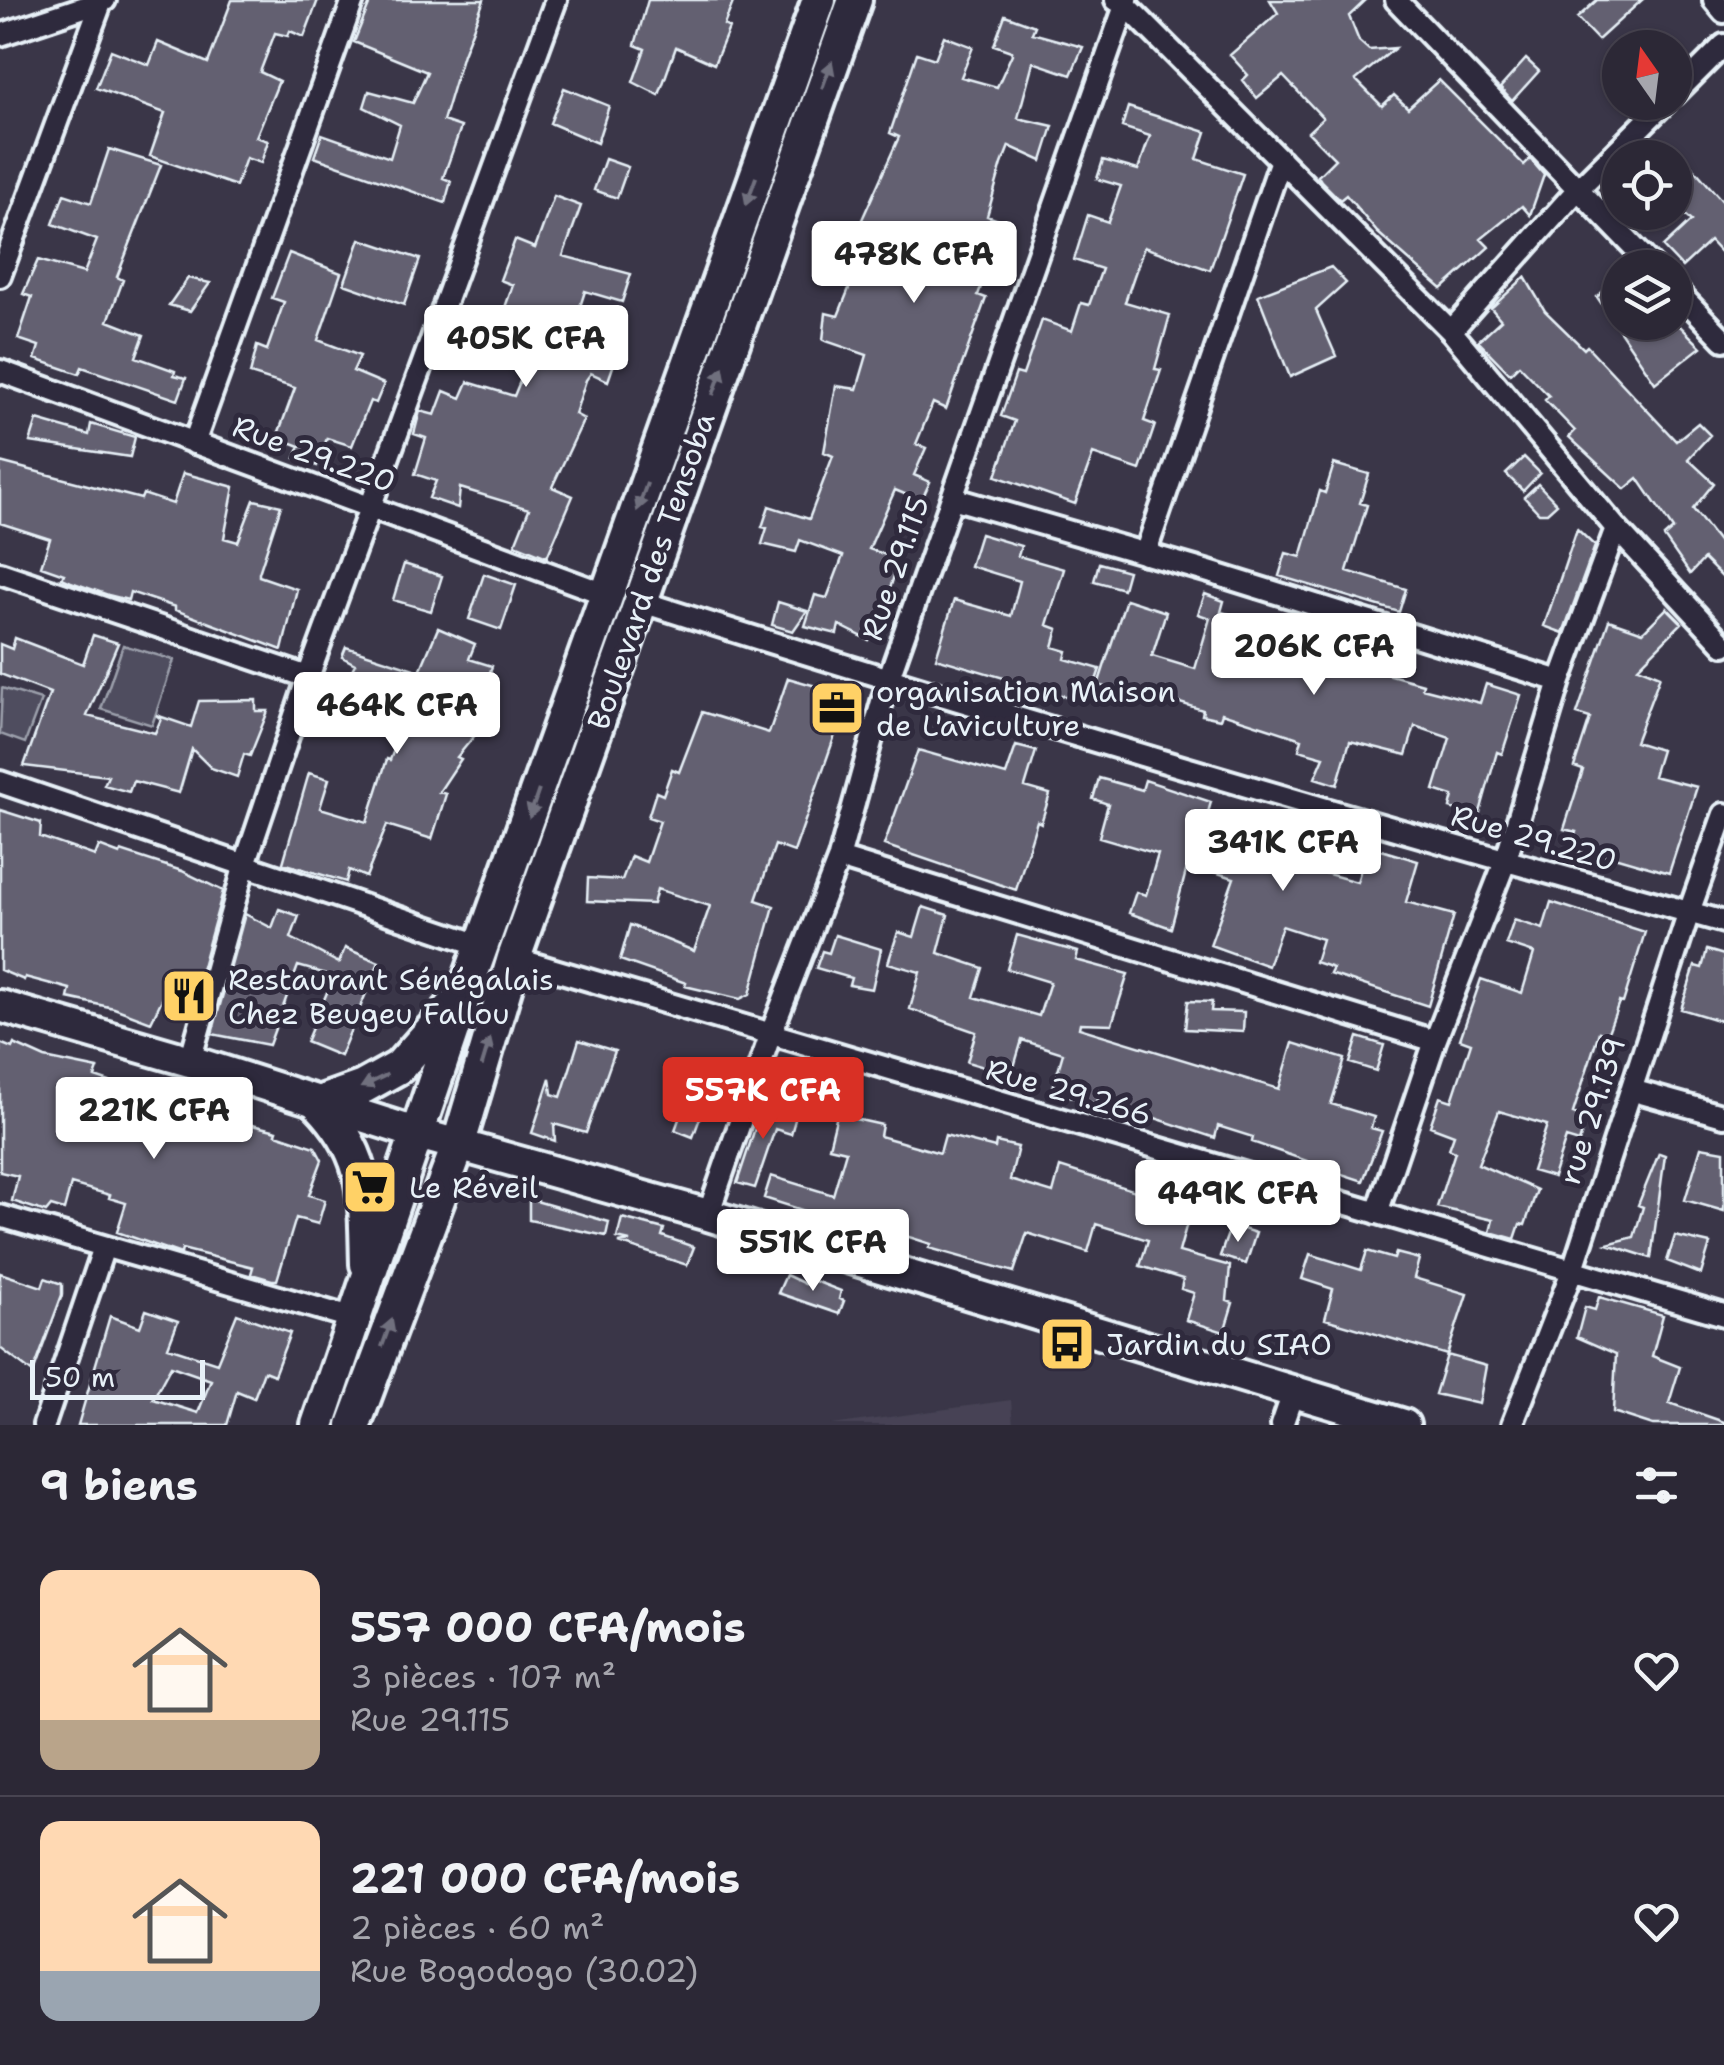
<!DOCTYPE html>
<html lang="fr">
<meta charset="utf-8">
<style>
body{margin:0;font-family:"Shantell Sans",sans-serif;background:#383442;color:#f1f3f6;height:100vh;display:flex;flex-direction:column;font-size:38px;white-space:nowrap}
*{box-sizing:border-box;margin:0}
p{font-size:32px;color:#a6a6ad}
.icon{flex:none;width:55px;height:55px;fill:none;stroke:currentColor;stroke-width:2;stroke-linecap:round;stroke-linejoin:round}
.map{position:relative;height:1425px;overflow:hidden}
.drawer{display:flex;flex-direction:column;background:#2c2836;flex:1}
.drawer>*{flex:none}
.needle{width:65px;rotate:346deg}
.fabs{position:absolute;left:1602px;top:30px;display:grid;gap:20px}
.fabs a{display:grid;place-items:center;width:90px;height:90px;border-radius:50%;background:#2c2836;box-shadow:0 2px 8px #0004,0 0 0 2px #484451;font-size:50px}
.scale{position:absolute;left:30px;bottom:25px;width:175px;box-sizing:border-box;padding-left:10px;border:5px solid #e8f1f8;border-top:0;font-size:28px;line-height:35px;white-space:nowrap;color:#e8f1f8;-webkit-text-stroke:8px #2f2a3d;paint-order:stroke}
.price{position:absolute;translate:-50% -85px;padding:0 22px;border-radius:10px;background:#fff;color:#222;font-size:32px;line-height:65px;filter:drop-shadow(0 2px 5px #0008)}
.price::after{content:'';position:absolute;left:50%;top:60px;width:30px;height:22px;margin-left:-15px;background:inherit;clip-path:polygon(0 0,100% 0,50% 100%)}
.price.current{background:#d93025;color:#fff}
ul{padding:0;list-style:none}
li{display:flex;align-items:center;gap:30px;height:250px;padding:0 40px}
li+li{border-top:2px solid #484451}
li span{display:grid;place-items:center;flex:none;width:280px;height:200px;border-radius:20px;color:#555}
li>.icon{margin-inline-start:auto}
span .icon{width:120px;height:120px;fill:#fffc;stroke-width:1}
li b{font-size:42px}
h2{display:flex;justify-content:space-between;align-items:center;height:120px;padding:0 40px;font-size:42px}
.map>svg:first-child{display:block}
.built{fill:#464354}
.grass{fill:#504e5f;stroke:#9ca0ac;stroke-width:2.5}
.building{fill:#636171;stroke:#e8f1f8;stroke-width:2.5;fill-rule:evenodd}
.lines{fill:none;stroke-linecap:round;stroke-linejoin:round}
.street-casing{stroke:#e8f1f8;stroke-width:28}
.secondary-casing{stroke:#e8f1f8;stroke-width:38}
.primary-casing{stroke:#e8f1f8;stroke-width:40}
.street{stroke:#2f2a3d;stroke-width:20}
.secondary{stroke:#2f2a3d;stroke-width:30}
.primary{stroke:#2f2a3d;stroke-width:32}
.oneway{fill:#70707e}
.labels{text-anchor:middle;dominant-baseline:central;stroke-width:10;stroke-linejoin:round;paint-order:stroke}
.street-label{font-size:30px;fill:#e8f1f8;stroke:#2f2a3d}
.poi-label{font-size:30px;fill:#e8f1f8;stroke:#2f2a3d;text-anchor:start}
</style>
<div class="map">
<svg width="1724" height="1425" viewBox="0 0 1724 1425">
<rect width="100%" height="100%" fill="#3a3648"/>
<filter id="ink" filterUnits="userSpaceOnUse"><feTurbulence type="fractalNoise" baseFrequency=".01" numOctaves="2"/><feDisplacementMap in="SourceGraphic" scale="20" xChannelSelector="R" yChannelSelector="G"/><feConvolveMatrix kernelMatrix="1 2 1 2 8 2 1 2 1" color-interpolation-filters="sRGB"/></filter>
<g filter="url(#ink)">
<path class="built" d="M1011,1400L1013,1425H832Z"/>
<path class="grass" d="M123,645L174,660L152,725L101,709Z
M2,688L41,700L25,743L0,734Z"/>
<path class="building" d="M232,0H318L304,37L290,31L288,36L275,33L260,72L279,81L256,137L268,141L261,163L246,158L236,186L150,156L165,113L96,88L111,50L149,65L158,42L208,63Z
M371,0H484L463,54L443,121L461,127L443,178L451,181L445,203L314,157L322,134L390,158L400,125L364,107L369,91L413,103L427,72L354,42Z
M648,0H734L724,25L729,28L714,64L676,47L659,95L633,82L645,49L635,45Z
M1270,0H1366L1349,16L1359,41L1369,50L1395,48L1356,80L1382,106L1394,95L1408,108L1439,80L1524,165L1530,159L1544,175L1530,215L1522,206L1481,239L1489,247L1442,289L1377,232L1346,195L1340,200L1321,181L1318,176L1335,159L1308,132L1323,118L1283,76L1257,98L1243,80L1248,75L1230,55L1278,13Z
M1597,0H1642L1598,40L1577,18Z
M1005,15L1035,26L1032,33L1083,47L1071,75L1033,62L1018,118L1053,126L1042,161L1009,146L1002,164L987,216L1013,225L1006,244L981,235L966,278L982,284L978,295L986,298L946,409L933,403L916,444L926,448L914,475L930,482L921,501L895,490L869,549L889,556L884,561L897,566L881,618L869,640L839,625L837,634L805,626L815,595L827,598L843,556L800,540L796,552L762,544L767,528L762,527L769,506L809,519L833,456L824,452L836,386L857,389L867,355L823,340L826,313L838,316L860,261L873,265L886,225L860,224L899,137L890,133L917,53L935,59L944,36L973,47L961,77L997,87L1012,54L1011,51L994,45Z
M1526,59L1539,71L1512,101L1500,88Z
M564,88L609,106L597,143L550,123Z
M1128,107L1206,132L1197,159L1243,174L1210,270L1144,247L1125,302L1170,315L1155,369L1161,370L1144,421L1155,425L1140,470L1093,454L1075,504L996,476L1015,421L1001,416L1016,373L1023,375L1042,320L1072,331L1081,303L1089,305L1102,269L1074,260L1088,215L1108,222L1121,186L1097,179L1103,160L1138,170L1150,136L1122,127Z
M1675,147L1724,203V256L1710,241L1682,267L1663,247L1691,221L1675,206Z
M109,149L161,165L117,277L123,280L108,321L144,335L136,357L175,371L174,375L186,378L178,400L82,367L79,374L35,359L39,346L18,339L32,297L23,294L38,260L84,273L97,240L53,224L64,194L91,203Z
M605,159L628,167L617,198L594,190Z
M554,196L581,206L563,256L631,274L622,302L585,291L571,335L600,345L597,353L618,352L608,381L591,373L586,380L575,414L584,419L552,487L573,496L547,557L515,544L529,509L460,488L458,508L429,498L436,481L415,474L426,438L414,434L420,411L435,415L444,391L461,398L468,382L514,396L535,345L497,330L513,285L500,280L515,240L535,248Z
M360,239L420,259L404,305L344,284Z
M289,253L341,273L318,340L360,356L353,371L384,384L376,403L370,401L352,446L327,438L317,466L295,458L300,446L277,437L295,388L250,374L257,346L267,350L284,302L272,298Z
M1331,267L1346,283L1316,310L1336,356L1290,377L1258,295Z
M1620,275V322H1676L1701,347L1655,383L1597,297Z
M1525,277L1545,311L1584,349L1587,346L1676,441L1698,423L1710,435L1688,459L1714,483L1693,509L1724,549V579L1704,559L1690,574L1664,537L1673,529L1638,478L1625,489L1569,437L1575,431L1545,400L1549,396L1519,365L1510,374L1478,341L1501,320L1491,308Z
M188,278L210,283L190,311L169,305Z
M37,420L89,435L91,424L135,437L130,457L30,442Z
M1524,457L1540,473L1523,491L1506,474Z
M0,462L141,499L143,494L173,504L183,473L234,487L224,538L238,542L254,500L281,506L259,573V576L297,589L282,650L175,610V607L130,592L128,600L108,595L71,582L62,578L64,574L41,566L50,539L0,523Z
M1334,464L1369,474L1360,503L1367,505L1347,571L1406,589L1399,612L1279,576L1286,553L1301,557L1320,491L1325,493Z
M1538,484L1557,504L1547,513H1539L1524,497Z
M1577,529L1595,546L1563,633L1544,626Z
M980,534L1021,546L1018,556L1064,569L1047,625L1058,629L1053,647L1067,651L1065,659L1100,669L1092,692L1071,686L1068,697L936,658L954,600L1011,616L1020,581L970,566Z
M1099,563L1128,571L1123,589L1094,581Z
M404,564L442,576L431,611L393,600Z
M484,574L516,585L501,630L469,619Z
M1205,594L1224,601L1221,612L1269,624L1261,655L1320,674L1331,638L1374,651L1369,669L1423,684L1422,688L1480,703L1486,684L1521,695L1502,754L1497,752L1479,816L1450,808L1453,796L1434,790L1450,738L1415,726L1406,755L1350,741L1337,785L1315,778L1324,757L1299,750L1302,739L1222,713L1220,719L1202,715L1203,710L1138,690L1136,697L1098,685L1126,599L1166,612L1152,656L1195,669L1210,618L1198,614Z
M778,602L807,611L793,631L772,625Z
M1667,608L1682,623L1638,667L1660,676L1635,742L1661,750L1653,776L1697,787L1669,873L1597,852L1595,857L1570,849L1576,832L1564,829L1583,770L1574,767L1590,718L1577,714L1609,620L1643,632Z
M438,628L475,644L469,659L492,666L481,701L493,706L485,731L480,729L457,757L461,759L439,792L446,794L432,839L387,825L366,877L349,870L346,882L283,863L309,773L329,779L320,808L367,822L387,759L390,760L405,722L413,693L376,675L365,701L356,698L344,733L322,727L355,664L342,657L346,647L420,671Z
M93,635L118,643L87,716L155,733L161,719L156,715L191,727L199,701L256,700V711H268L250,756L244,754L237,777L211,768L192,749L179,793L133,781L129,792L104,785L108,776L24,766L50,693L0,674V644L12,649L15,638L83,664Z
M788,678L844,694L847,701L794,852L775,845L756,900L774,906L750,994L740,999L685,986L686,983L620,960L630,925L694,951L710,906L657,889L653,904L587,901L588,878L622,880L631,856L646,862L660,821L648,817L656,792L663,795L672,769L679,772L702,712L769,733Z
M1016,746L1036,751L1025,787L1050,794L1041,823L1037,821L1016,890L884,845L918,750L1006,775Z
M1099,778L1142,790L1145,780L1211,802L1205,823L1236,832L1234,839L1287,856L1285,862L1357,882L1368,846L1418,861L1406,902L1454,915L1428,1006L1330,974L1333,968L1315,962L1322,939L1282,926L1268,966L1210,945L1234,878L1188,864L1171,928L1129,913L1136,892L1146,895L1158,854L1099,837L1108,804L1093,799Z
M0,810L41,823L40,837L95,856L99,846L120,854L121,851L182,871L223,891L193,999L167,989L151,1022L114,1008L68,998L70,989L25,977L24,980L0,970Z
M1551,902L1645,932L1623,1003L1619,1002L1607,1035L1599,1032L1573,1113L1587,1118L1579,1142L1566,1138L1553,1177L1532,1171L1547,1125L1499,1111L1478,1164L1537,1190L1525,1225L1520,1224L1515,1239L1490,1232L1493,1220L1437,1207L1455,1152L1449,1149L1454,1135L1430,1126L1440,1097L1452,1101L1471,1043L1460,1039L1481,979L1522,993L1534,953L1506,944L1514,920L1543,929Z
M923,907L948,915L938,953L983,968L974,997L1039,1016L1050,982L1007,969L1017,935L1078,952L1076,960L1128,974L1112,1024L1080,1023L1079,1028L1279,1089L1293,1043L1345,1059L1331,1104L1374,1117L1371,1128L1382,1131L1363,1181L1339,1173L1338,1176L1323,1172L1306,1165L1307,1161L1252,1142L1253,1137L1218,1126L1215,1138L1098,1099L1096,1104L1052,1091L1063,1053L1022,1040L1014,1067L1000,1063L997,1071L967,1062L976,1032L910,1009L920,972L888,963L898,932L914,937Z
M279,909L299,916L291,938L339,963L345,948L379,962L340,1056L306,1042L334,976L298,966L269,1045L212,1034L245,914L272,928Z
M835,935L881,949L872,989L849,985L851,978L816,968L822,951L829,953Z
M1707,950L1724,955V1022L1681,1009L1695,966L1702,968Z
M1188,1001L1212,1002L1211,1011L1244,1012L1243,1032L1185,1029Z
M1358,1037L1384,1045L1376,1071L1350,1063Z
M579,1040L615,1051L586,1133L554,1124L555,1141L532,1133L550,1078L552,1094L561,1097Z
M0,1043L12,1048L14,1044L45,1058L98,1069L95,1077L130,1089L131,1086L233,1113L231,1120L277,1131L276,1134L315,1147L322,1160L309,1195L325,1200L318,1224L296,1218L277,1280H272L251,1274L253,1267L182,1249L181,1254L117,1232L126,1203L109,1198L110,1195L71,1184L64,1210L51,1206L46,1212L12,1201L18,1176L0,1172Z
M689,1092L707,1099L693,1137L675,1130Z
M763,1104L796,1116L791,1134L775,1129L755,1188L737,1183Z
M837,1115L882,1125L880,1136L940,1153L945,1135L995,1148L996,1142L1018,1147L1010,1180L1053,1193L1060,1167L1167,1201L1169,1192L1194,1198L1179,1252L1230,1266L1227,1301L1233,1303L1224,1332L1186,1320L1194,1293L1181,1289L1183,1279L1140,1266L1148,1240L1096,1224L1088,1252L1027,1233L1014,1272L929,1248L931,1244L890,1231L893,1221L855,1208L849,1230L817,1220L818,1215L764,1198L771,1176L833,1195L846,1151L829,1147Z
M1701,1147L1724,1151V1211L1685,1200Z
M1659,1153L1665,1155L1651,1258L1607,1244L1634,1237L1643,1207L1638,1205Z
M529,1199L609,1222L606,1236L529,1220Z
M622,1218L664,1229L662,1236L694,1247L687,1265L619,1243L630,1241L617,1238Z
M1231,1225L1256,1233L1246,1264L1220,1256Z
M1675,1236L1710,1244L1701,1274L1667,1261Z
M1367,1251L1394,1259L1396,1253L1419,1259L1414,1278L1467,1294L1447,1355L1325,1319L1333,1289L1302,1279L1310,1254L1361,1270Z
M0,1273L42,1287L45,1278L62,1284V1295L33,1373L0,1348Z
M786,1275L805,1284L807,1278L841,1291L839,1299L844,1301L839,1314L778,1293Z
M1599,1297L1663,1315L1652,1356L1680,1367L1669,1403L1724,1422V1425H1653L1613,1412L1616,1354L1577,1337L1585,1307L1595,1310Z
M146,1310L178,1321L168,1347L217,1363L237,1314L290,1333L274,1375L264,1371L254,1398L237,1391L227,1425H78L110,1316L140,1327ZM171,1366L211,1380L198,1413L153,1399Z
M1447,1355L1486,1366L1479,1404L1435,1394Z"/>
<g class="lines">
<g class="street-casing">
<path id="street" d="M1116,0L1125,4L1451,331L1616,528L1724,645
M1396,0L1654,268
M1714,0L1724,12
M0,35L105,0
M1675,94L1724,45
M0,276L102,0
M1675,289L1724,340
M1451,331L1578,189L1666,102
M0,371L608,595
M194,443L353,0
M952,498L1209,572L1560,681
M1145,554L1281,160
M0,573L308,677
M639,601C998,715 1361,821 1724,922
M0,782L483,946
M839,858L1435,1041
M514,958L1724,1315
M190,1061L245,864L308,677L556,0
M1631,1090L1724,1116
M1377,1213L1435,1041L1505,862L1560,681L1616,528
M708,1215L770,1036L839,858L888,680L1127,0
M0,1216L355,1319
M44,1425L104,1247
M1282,1425L1294,1390
M1512,1425L1573,1269L1689,912L1724,814"/>
</g>
<g class="secondary-casing">
<path id="secondary" d="M0,1006L190,1061L419,1134L708,1215L1404,1425"/>
</g>
<g class="primary-casing">
<path id="primary" d="M367,1264C365,1196 369,1155 318,1103L363,1087L399,1067L454,1005
M318,1425L465,992L819,0
M354,1425L458,1146L514,958L855,0"/>
</g>
<use href="#street" class="street"/>
<use href="#secondary" class="secondary"/>
<use href="#primary" class="primary"/>
</g>
<defs><path id="oneway-solid" d="M-6-.8H1V-3.2L6.5 0L1 3.2V.8H-6Z" transform="scale(2.5)"/></defs>
<g class="oneway">
<use href="#oneway-solid" transform="translate(827 75) rotate(-70)"/>
<use href="#oneway-solid" transform="translate(751 191) rotate(110)"/>
<use href="#oneway-solid" transform="translate(718 381) rotate(-70)"/>
<use href="#oneway-solid" transform="translate(642 497) rotate(110)"/>
<use href="#oneway-solid" transform="translate(534 804) rotate(109)"/>
<use href="#oneway-solid" transform="translate(486 1052) rotate(-73)"/>
<use href="#oneway-solid" transform="translate(374 1081) rotate(154)"/>
<use href="#oneway-solid" transform="translate(387 1333) rotate(-70)"/>
</g>
</g>
<defs>
<g id="office-square" transform="scale(2.875)"><rect x="-9" y="-9" width="18" height="18" rx="4" fill="#ffd166" stroke="#2f2a3d"/><path d="M-6-3h4V-5.5h4V-3h4V5H-6ZM-1-4.5V-3h2v-1.5ZM-6 0V1H6V0Z" fill="#111"/></g>
<g id="restaurant-square" transform="scale(2.875)"><rect x="-9" y="-9" width="18" height="18" rx="4" fill="#ffd166" stroke="#2f2a3d"/><path d="M-5-6h1v4h1v-4h1v4h1v-4h1v5L-1.5 .5V6h-2V.5L-5-1ZM5-6V6H3V1.5H1.5Q1.5-4 5-6Z" fill="#111"/></g>
<g id="supermarket-square" transform="scale(2.875)"><rect x="-9" y="-9" width="18" height="18" rx="4" fill="#ffd166" stroke="#2f2a3d"/><path d="M-6-5.5h2.5l.6 2H6L4.5 2H-2.5L-4.4-4H-6ZM-1.5 3.2a1.3 1.3 0 1 0 .1 0ZM3 3.2a1.3 1.3 0 1 0 .1 0Z" fill="#111"/></g>
<g id="bus-square" transform="scale(2.875)"><rect x="-9" y="-9" width="18" height="18" rx="4" fill="#ffd166" stroke="#2f2a3d"/><path d="M-5-6H5V4H4V6H2V4H-2V6H-4V4H-5ZM-3.5-4V0h7V-4ZM-3.5 1.2v1.5H-2V1.2ZM2 1.2v1.5H3.5V1.2Z" fill="#111"/></g>
</defs>
<g fill-rule="evenodd">
<use href="#office-square" x="837" y="708"/>
<use href="#restaurant-square" x="189" y="996"/>
<use href="#supermarket-square" x="370" y="1187"/>
<use href="#bus-square" x="1067" y="1344"/>
</g>
<g class="labels">
<g class="street-label">
<text transform="translate(314 454) rotate(20)">Rue 29.220</text>
<text transform="translate(895 568) rotate(-71)">Rue 29.115</text>
<text transform="translate(651 571) rotate(-71)">Boulevard des Tensoba</text>
<text transform="translate(1534 838) rotate(16)">Rue 29.220</text>
<text transform="translate(1069 1092) rotate(16)">Rue 29.266</text>
<text transform="translate(1592 1111) rotate(-72)">rue 29.139</text>
</g>
<g class="poi-label">
<text x="876" y="691">organisation Maison<tspan x="876" dy="34">de L'aviculture</tspan></text>
<text x="228" y="979">Restaurant Sénégalais<tspan x="228" dy="34">Chez Beugeu Fallou</tspan></text>
<text x="409" y="1187">Le Réveil</text>
<text x="1106" y="1344">Jardin du SIAO</text>
</g>
</g>
</svg>
<div class="fabs">
<a><svg class="needle" viewBox="-14 -14 28 28"><path d="M0-13l5 13h-10z" fill="#e53935"/><path d="M0 13l5-13h-10z" fill="#a6a6ad"/></svg></a>
<a><svg class="icon" aria-label="locate" viewBox="0 0 24 24"><circle cx="12" cy="12" r="6"/><path d="M12 2v4M12 18v4M2 12h4M18 12h4"/></svg></a>
<a><svg class="icon" aria-label="layers" viewBox="0 0 24 24"><path d="M12 4l9 5-9 5-9-5zM3 14l9 5 9-5"/></svg></a>
</div>
<div class="scale">50 m</div>
<b class="price" style="left:914px;top:306px">478K CFA</b>
<b class="price" style="left:526px;top:390px">405K CFA</b>
<b class="price" style="left:1314px;top:698px">206K CFA</b>
<b class="price" style="left:397px;top:757px">464K CFA</b>
<b class="price" style="left:1283px;top:894px">341K CFA</b>
<b class="price current" style="left:763px;top:1142px">557K CFA</b>
<b class="price" style="left:154px;top:1162px">221K CFA</b>
<b class="price" style="left:1238px;top:1245px">449K CFA</b>
<b class="price" style="left:813px;top:1294px">551K CFA</b>
</div>
<section class="drawer">
<h2>9 biens<svg class="icon" aria-label="filters" viewBox="0 0 24 24"><path d="M4 7h16M4 17h16"/><circle cx="9" cy="7" r="2"/><circle cx="15" cy="17" r="2"/></svg></h2>
<ul>
<li><span style="background:linear-gradient(#ffd9b3 75%,#b9a48a 0)"><svg class="icon" aria-label="home" viewBox="0 0 24 24"><path d="M3 11l9-7 9 7M6 9v11h12V9"/></svg></span><div><b>557 000 CFA/mois</b><p>3 pièces · 107 m²</p><p>Rue 29.115</p></div><svg class="icon" aria-label="heart" viewBox="0 0 24 24"><path d="M12 20l-8-8c-3-5 5-10 8-4 3-6 11-1 8 4z"/></svg></li>
<li><span style="background:linear-gradient(#ffd9b3 75%,#9aa5b1 0)"><svg class="icon" aria-label="home" viewBox="0 0 24 24"><path d="M3 11l9-7 9 7M6 9v11h12V9"/></svg></span><div><b>221 000 CFA/mois</b><p>2 pièces · 60 m²</p><p>Rue Bogodogo (30.02)</p></div><svg class="icon" aria-label="heart" viewBox="0 0 24 24"><path d="M12 20l-8-8c-3-5 5-10 8-4 3-6 11-1 8 4z"/></svg></li>
</ul>
</section>
